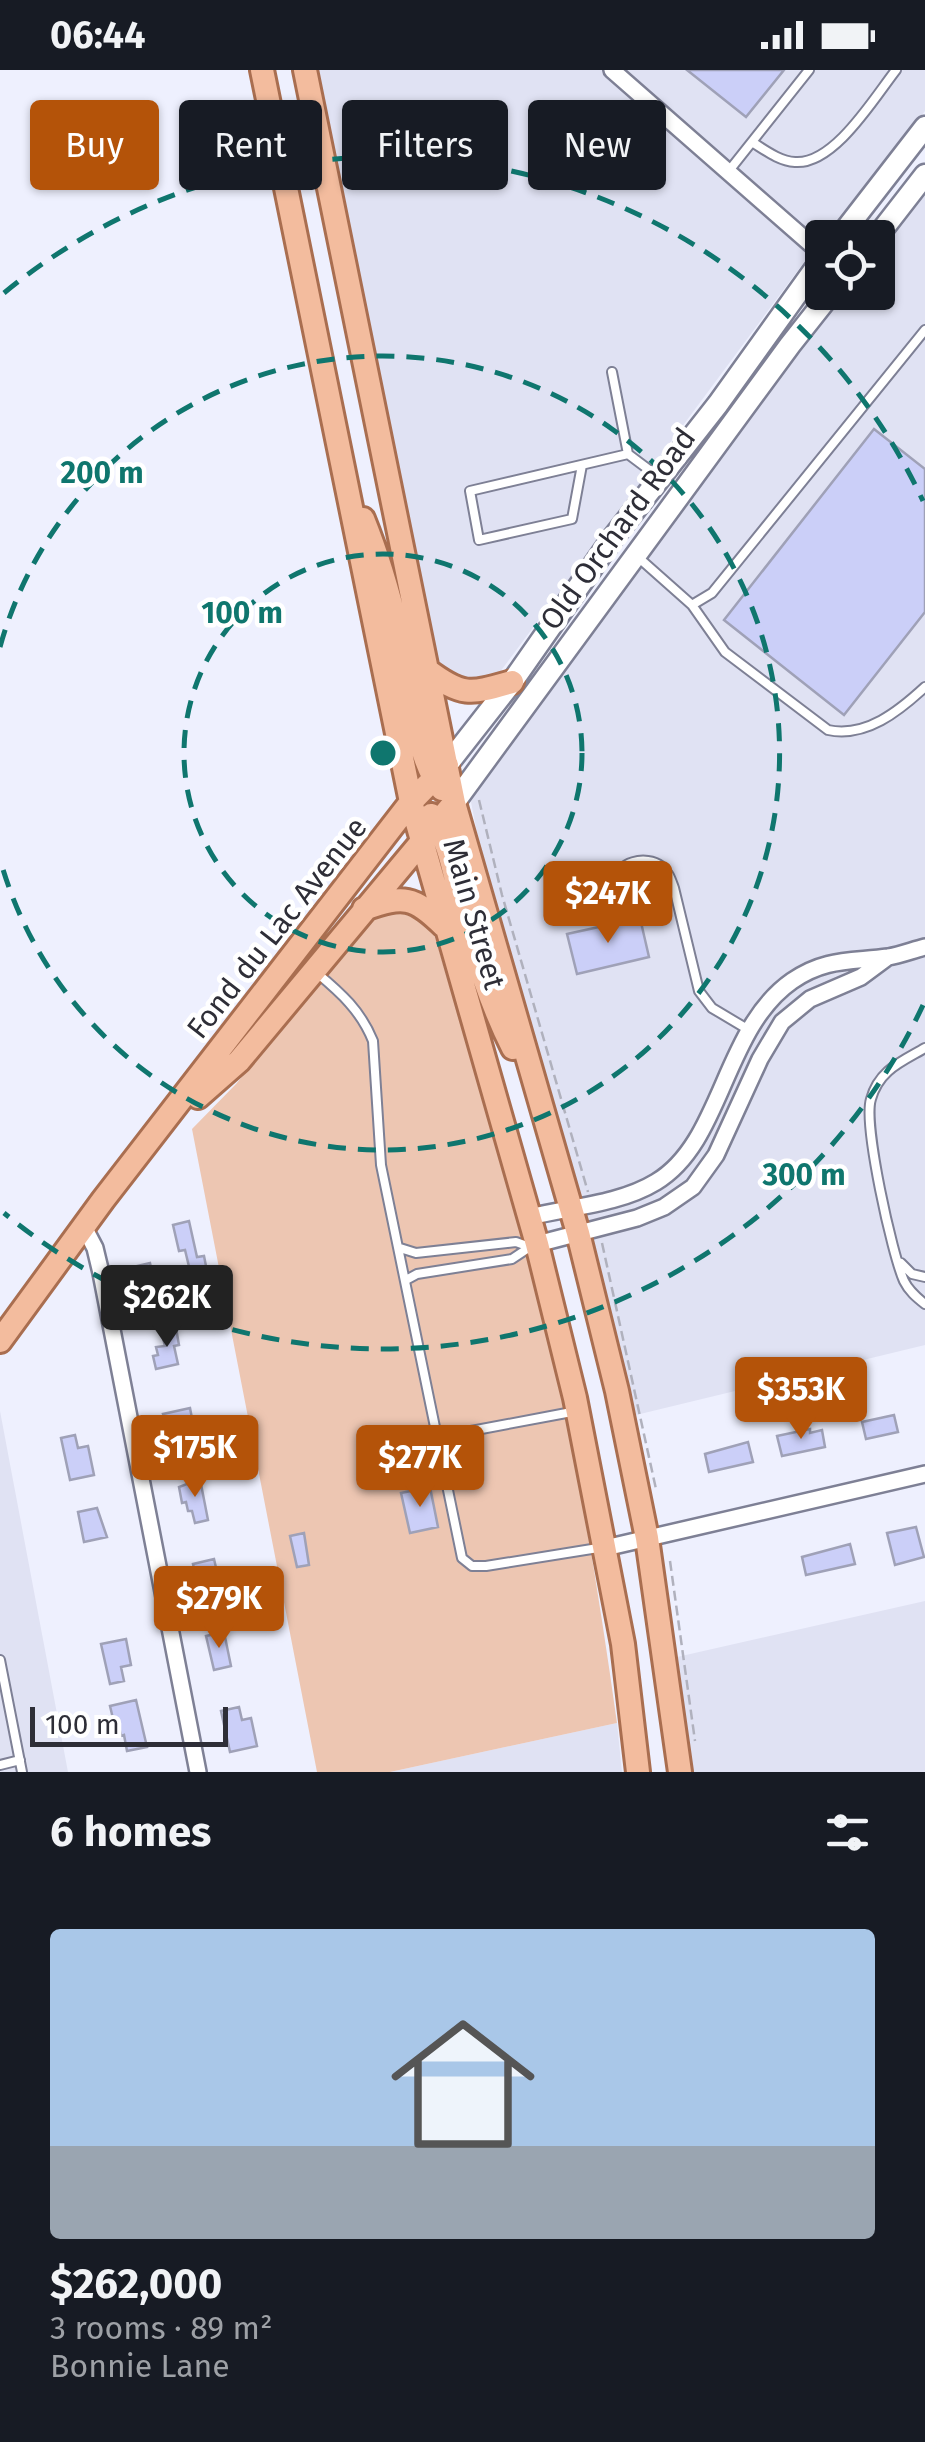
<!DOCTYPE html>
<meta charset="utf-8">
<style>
body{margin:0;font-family:"Fira Sans",sans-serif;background:#20242c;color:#f1f3f6;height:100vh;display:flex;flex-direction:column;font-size:38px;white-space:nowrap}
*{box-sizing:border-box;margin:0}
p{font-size:32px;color:#9ea1a6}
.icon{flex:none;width:55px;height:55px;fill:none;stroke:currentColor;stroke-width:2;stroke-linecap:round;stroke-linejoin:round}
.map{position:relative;height:1702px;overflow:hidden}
.sheet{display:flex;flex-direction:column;background:#171b24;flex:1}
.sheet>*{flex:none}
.banner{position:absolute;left:30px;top:30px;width:865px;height:90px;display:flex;gap:20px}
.controls{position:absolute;left:805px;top:150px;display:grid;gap:20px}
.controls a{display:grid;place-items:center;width:90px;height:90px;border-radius:10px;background:#171b24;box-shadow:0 2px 8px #0004;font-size:50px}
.scale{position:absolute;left:30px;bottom:25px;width:198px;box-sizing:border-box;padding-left:10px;border:5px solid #2e2e37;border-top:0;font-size:28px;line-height:35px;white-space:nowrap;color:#2e2e37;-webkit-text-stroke:8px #fff;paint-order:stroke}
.price{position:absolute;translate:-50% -85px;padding:0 22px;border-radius:10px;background:#b45309;color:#fff;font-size:32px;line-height:65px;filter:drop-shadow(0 2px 5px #0008)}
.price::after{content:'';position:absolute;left:50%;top:60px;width:30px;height:22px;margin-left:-15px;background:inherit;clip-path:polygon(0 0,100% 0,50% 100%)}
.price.selected{background:#222;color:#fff}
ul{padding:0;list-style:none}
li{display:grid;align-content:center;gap:20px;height:530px;padding:0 50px}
li span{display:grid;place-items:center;height:310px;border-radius:10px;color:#555}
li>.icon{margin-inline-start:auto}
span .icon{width:180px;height:180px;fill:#fffc;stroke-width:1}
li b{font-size:42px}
h2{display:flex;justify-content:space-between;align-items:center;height:120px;padding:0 50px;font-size:42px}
.chip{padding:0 35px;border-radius:10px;background:#171b24;box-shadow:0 2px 8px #0004;font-size:35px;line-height:90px}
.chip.selected{background:#b45309;color:#fff}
.status{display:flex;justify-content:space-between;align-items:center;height:70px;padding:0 50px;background:#171b24;direction:ltr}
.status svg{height:28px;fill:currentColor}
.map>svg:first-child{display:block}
.built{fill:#e0e2f3}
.green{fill:#edc6b2}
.building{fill:#cbcff8;stroke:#9fa1b7;stroke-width:2.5}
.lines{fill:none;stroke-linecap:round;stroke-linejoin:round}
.lane-casing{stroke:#7e8095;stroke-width:12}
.street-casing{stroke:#7e8095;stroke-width:20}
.secondary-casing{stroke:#7e8095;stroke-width:25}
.primary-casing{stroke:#a96e50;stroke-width:28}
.path{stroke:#b0b1bd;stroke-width:2.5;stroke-dasharray:10 5;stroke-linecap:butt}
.lane{stroke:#fff;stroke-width:8}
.street{stroke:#fff;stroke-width:15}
.secondary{stroke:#fff;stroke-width:20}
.primary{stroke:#f3bc9e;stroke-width:22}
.ring{fill:none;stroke:#0f766e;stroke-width:5;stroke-dasharray:18 12}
.labels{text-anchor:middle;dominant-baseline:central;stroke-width:9;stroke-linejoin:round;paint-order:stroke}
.street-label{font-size:30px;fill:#2e2e37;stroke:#fff}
.centre{fill:#0f766e;stroke:#fff;stroke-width:5}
.ring-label{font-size:30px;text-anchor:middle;font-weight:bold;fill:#0f766e;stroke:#fff;stroke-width:9;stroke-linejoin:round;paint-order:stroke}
</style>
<div class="status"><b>06:44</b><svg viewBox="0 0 49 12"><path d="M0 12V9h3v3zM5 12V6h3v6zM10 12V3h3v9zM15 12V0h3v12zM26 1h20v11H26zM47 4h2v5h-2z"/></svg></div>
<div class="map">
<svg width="925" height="1702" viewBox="0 0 925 1702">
<rect width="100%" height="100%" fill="#eef0fe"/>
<path class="built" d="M317,0H925V41L822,168L500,602L490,611L478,614L442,603L436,592Z
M925,119V1275L636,1345L569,1084L480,778L471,732L477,718L537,640L758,330L844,223L878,222V180Z
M0,1341L68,1702H0Z
M925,1531V1702H691L677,1587Z
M617,1653L622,1702H390Z"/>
<path class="green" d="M412,839L431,857L436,870C475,1004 518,1136 549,1272C579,1398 599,1525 617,1653L390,1702H317L192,1059L236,1014L373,848L383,841Z"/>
<path class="building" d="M687,0H784L746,47Z
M874,359L925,399V542L844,645L724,550Z
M640,848L649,887L577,904L567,864Z
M189,1151L197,1187L204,1186L208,1206L192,1209L185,1180L179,1181L173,1155Z
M150,1193L154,1212L146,1213L151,1233L138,1236L129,1198Z
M176,1258L179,1275L174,1276L178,1294L156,1299L153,1286L158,1285L156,1277L165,1276L161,1261Z
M190,1338L196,1369L173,1374L163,1344Z
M894,1345L898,1362L866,1369L862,1352Z
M810,1359V1363L822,1360L825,1377L782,1386L777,1366Z
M75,1365L78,1378L88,1376L94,1405L70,1410L61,1368Z
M748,1372L753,1392L709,1402L705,1384Z
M200,1409L208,1450L195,1453L192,1441H188L186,1432L182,1433L179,1417Z
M430,1417L438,1457L410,1463L401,1423Z
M97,1438L107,1467L84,1472L78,1442Z
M916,1457L924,1487L895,1495L887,1463Z
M304,1463L309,1495L297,1497L290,1466Z
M850,1474L855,1494L806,1505L802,1487Z
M214,1489L221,1519L199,1520L193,1494Z
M224,1562L231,1596L214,1600L206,1566Z
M126,1569L131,1595L121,1597L124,1611L110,1614L101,1574Z
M136,1630L147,1677L127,1681L124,1665L121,1666L119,1657H115L110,1636Z
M239,1637L242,1650L251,1648L257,1676L230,1682L221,1641Z"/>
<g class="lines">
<g class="lane-casing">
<path id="lane" d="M752,72C765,80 779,91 795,92C834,95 874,28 896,0
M728,102L809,0
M612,302L628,384L660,408
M582,395L572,449L479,470L470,421L628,384
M639,488L692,535L725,582L828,660C866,668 899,641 925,617
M692,535L712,523L925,260
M622,838C620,831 616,821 616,813C615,791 647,785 661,796C669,802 671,810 674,818L699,921L712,938L749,960
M317,903C341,923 361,941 373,971L381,1095L462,1488L472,1496H486L598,1478
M925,978C901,992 879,1000 871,1029C863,1054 892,1184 904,1211C909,1221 916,1227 925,1234
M400,1178L416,1183L516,1172L527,1176
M901,1193L912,1204L925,1207
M406,1210L417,1204L512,1189L533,1175
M439,1367L577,1341
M0,1590L22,1702
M0,1695L20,1690"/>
</g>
<g class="street-casing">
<path id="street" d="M612,0L822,184
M529,1147C570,1137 620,1134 656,1112C723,1072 723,959 792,911C825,888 851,892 888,887C900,885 913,880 925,877
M84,1157L95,1178L101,1203L198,1702
M537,1174L637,1148L664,1137L693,1117L716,1085L760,989L782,952L810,929L861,907L888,887
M605,1478L925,1404"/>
</g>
<g class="secondary-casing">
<path id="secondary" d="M839,168L925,57
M876,168L925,105
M447,695L512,612L612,469L718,334L822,189
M454,733L790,275L832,222"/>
</g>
<g class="primary-casing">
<path id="primary" d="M262,0L411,732L537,1174L575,1328L623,1574L638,1702
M305,0L454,733L578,1163L617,1321L647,1468L680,1702
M363,449C378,486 389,524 398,562C408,603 415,690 442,719
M427,600C463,627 470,624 512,612
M431,745C450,769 455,810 463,839C476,886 491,935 513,978
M364,839C404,825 413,826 444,856
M198,1027L239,991L454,733
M0,1271L103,1130L411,732L447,695"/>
</g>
<path class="path" d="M479,730L502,825L588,1122
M602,1173L656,1419
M670,1491L695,1671"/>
<use href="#lane" class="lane"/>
<use href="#street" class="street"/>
<use href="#secondary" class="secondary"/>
<use href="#primary" class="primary"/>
</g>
<g class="ring">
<circle cx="383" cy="683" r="199"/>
<path d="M0 577A397 397 0 1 1 0 789"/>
<path d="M923 935A596 596 0 0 1 4 1143M4 223A596 596 0 0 1 923 431"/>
</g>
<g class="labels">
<g class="street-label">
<text transform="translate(618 459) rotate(-54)">Old Orchard Road</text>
<text transform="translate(474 844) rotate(74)">Main Street</text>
<text transform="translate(277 858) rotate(-52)">Fond du Lac Avenue</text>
</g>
</g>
<circle cx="383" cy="683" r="15" class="centre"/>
<g class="ring-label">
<text x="102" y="413">200 m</text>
<text x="242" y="553">100 m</text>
<text x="804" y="1115">300 m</text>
</g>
</svg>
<div class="controls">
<a><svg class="icon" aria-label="locate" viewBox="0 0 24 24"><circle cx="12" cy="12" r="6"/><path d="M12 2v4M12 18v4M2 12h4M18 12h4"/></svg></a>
</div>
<div class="scale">100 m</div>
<b class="price" style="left:608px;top:876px">$247K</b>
<b class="price selected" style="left:167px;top:1280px">$262K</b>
<b class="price" style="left:801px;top:1372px">$353K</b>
<b class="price" style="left:195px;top:1430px">$175K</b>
<b class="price" style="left:420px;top:1440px">$277K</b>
<b class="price" style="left:219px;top:1581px">$279K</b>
<div class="banner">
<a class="chip selected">Buy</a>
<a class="chip">Rent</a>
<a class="chip">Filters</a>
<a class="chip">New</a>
</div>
</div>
<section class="sheet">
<h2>6 homes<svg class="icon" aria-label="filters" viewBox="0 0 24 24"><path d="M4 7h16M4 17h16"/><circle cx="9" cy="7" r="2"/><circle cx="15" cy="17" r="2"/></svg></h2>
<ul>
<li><span style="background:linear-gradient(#a9c7e8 70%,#9aa5b1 0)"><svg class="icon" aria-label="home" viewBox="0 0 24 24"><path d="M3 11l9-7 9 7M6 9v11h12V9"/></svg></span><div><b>$262,000</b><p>3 rooms · 89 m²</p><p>Bonnie Lane</p></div></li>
</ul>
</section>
